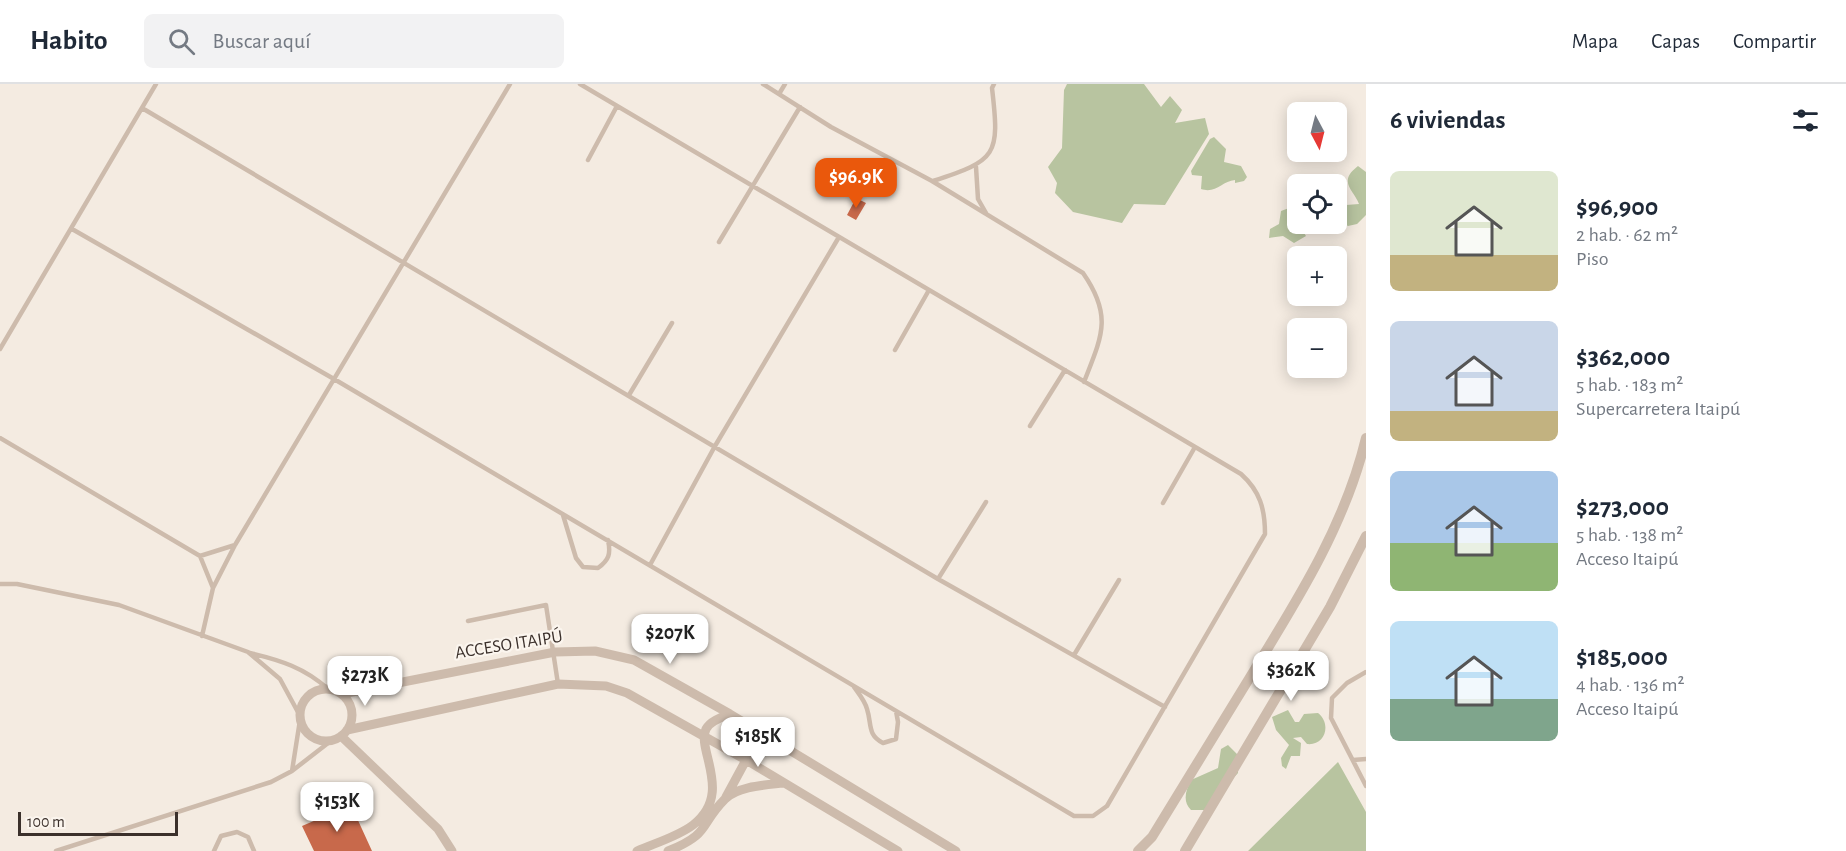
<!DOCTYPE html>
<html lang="es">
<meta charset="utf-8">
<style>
body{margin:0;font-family:"Alegreya Sans",sans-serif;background:#f2f2f3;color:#1f2937;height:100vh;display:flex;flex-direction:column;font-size:22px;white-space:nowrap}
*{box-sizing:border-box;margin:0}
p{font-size:20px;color:#747a83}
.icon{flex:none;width:33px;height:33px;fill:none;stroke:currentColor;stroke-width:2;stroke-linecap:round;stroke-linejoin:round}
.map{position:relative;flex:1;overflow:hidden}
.drawer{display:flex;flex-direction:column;background:#fff;width:480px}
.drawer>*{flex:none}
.needle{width:39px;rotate:173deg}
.buttons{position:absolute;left:1287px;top:18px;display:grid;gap:12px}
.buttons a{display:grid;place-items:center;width:60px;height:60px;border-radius:9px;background:#fff;box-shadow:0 3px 15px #0003;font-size:30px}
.scale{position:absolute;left:18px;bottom:15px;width:160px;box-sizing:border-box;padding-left:6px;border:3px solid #3b302b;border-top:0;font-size:16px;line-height:21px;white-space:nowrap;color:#3b302b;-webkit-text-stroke:4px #fbf5ee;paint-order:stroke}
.price{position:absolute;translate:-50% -51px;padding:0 14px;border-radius:12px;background:#fff;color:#222;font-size:20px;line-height:39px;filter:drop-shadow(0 2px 3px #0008)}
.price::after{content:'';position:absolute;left:50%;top:36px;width:18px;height:14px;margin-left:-9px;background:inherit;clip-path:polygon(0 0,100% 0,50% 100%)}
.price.active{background:#ea580c;color:#fff}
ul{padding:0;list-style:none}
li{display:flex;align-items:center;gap:18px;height:150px;padding:0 24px}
li span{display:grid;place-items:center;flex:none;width:168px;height:120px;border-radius:9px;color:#555}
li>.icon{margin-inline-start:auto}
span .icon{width:72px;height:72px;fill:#fffc;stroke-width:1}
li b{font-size:26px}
h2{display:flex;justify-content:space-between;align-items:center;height:72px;padding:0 24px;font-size:26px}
header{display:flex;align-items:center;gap:36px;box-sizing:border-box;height:84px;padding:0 30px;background:#fff;border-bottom:2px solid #e0e1e3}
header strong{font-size:28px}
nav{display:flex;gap:33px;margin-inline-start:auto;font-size:21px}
.search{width:420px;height:54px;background:#f2f2f3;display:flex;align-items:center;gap:15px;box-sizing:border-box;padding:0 21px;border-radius:9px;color:#747a83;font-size:22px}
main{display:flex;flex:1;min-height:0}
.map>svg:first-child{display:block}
.green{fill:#b8c4a0}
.building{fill:#c8694b}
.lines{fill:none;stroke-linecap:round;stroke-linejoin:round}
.service{stroke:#cdbbac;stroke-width:4.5}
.minor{stroke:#cdbbac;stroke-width:9}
.tertiary{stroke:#cdbbac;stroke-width:10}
.labels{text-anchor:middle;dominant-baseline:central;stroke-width:4.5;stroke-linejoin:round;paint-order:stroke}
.street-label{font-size:18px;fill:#3b302b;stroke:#fbf5ee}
</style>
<header>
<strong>Habito</strong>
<div class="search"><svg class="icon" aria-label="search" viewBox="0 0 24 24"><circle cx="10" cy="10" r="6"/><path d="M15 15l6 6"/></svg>Buscar aquí</div>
<nav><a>Mapa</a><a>Capas</a><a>Compartir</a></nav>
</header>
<main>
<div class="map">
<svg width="1366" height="767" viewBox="0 0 1366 767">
<rect width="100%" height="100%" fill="#f4ebe1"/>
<path class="green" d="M1067,0H1144L1161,23L1170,12L1182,26L1175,39L1205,34L1209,50L1165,121L1134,120L1122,139L1073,128L1055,109L1057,99L1048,83L1062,64L1064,6Z
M1214,53L1226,65L1224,78L1241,82L1247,93L1244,97L1235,99V96C1222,97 1216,110 1201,105L1202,92L1192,91L1191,87L1210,55Z
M1358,82L1366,88V131L1357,140L1348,142L1337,135V108L1346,121L1359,120C1354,106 1337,98 1358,82Z
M1297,121L1298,140H1315L1310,147L1301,144L1306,152L1294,159L1283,152L1269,154L1270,145L1279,140L1281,127Z
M1288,626L1295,638H1299L1304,630L1318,629C1332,640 1325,662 1307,660L1301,653L1293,654L1301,659L1300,672H1291L1286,685L1282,682L1281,674L1289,661L1276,646L1272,633Z
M1228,661L1238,671V689L1204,726H1191C1182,717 1186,706 1191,696L1218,684L1221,665Z
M1338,678L1366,728V767H1248Z"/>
<path class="building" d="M856,114L866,119L856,136L847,131Z
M351,721L372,767H314L302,742Z"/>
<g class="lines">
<path class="service" d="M763,0L831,43L932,97L1083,189C1113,232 1102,252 1084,298
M779,10L785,0
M142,24L938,495L1165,623
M588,76L617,22
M976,83L978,115L986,129
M933,97C997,76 1000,72 992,4L994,0
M72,145L334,295L1074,732H1093L1107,722L1265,450C1265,425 1260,407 1241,390L580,0
M719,158L800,23
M0,265L156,0
M895,266L929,206
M629,311L672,239
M1030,342L1065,286
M0,354L200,472L213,504
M1163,419L1195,363
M563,431L576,474L583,483L598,484C609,476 611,470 608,456
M200,472L235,461
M650,481L715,362L839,153
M938,495L986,418
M0,500H17L119,521L248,568L280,595L299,630
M468,537L546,521L558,600
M202,552L213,504L235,461L510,0
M250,569C280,576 305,584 328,605
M1074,571L1119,496
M1366,588L1347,599L1332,614L1331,634L1366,702
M854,603C859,610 865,617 867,625C872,640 867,651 883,659L896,655L898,638L896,627
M1353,676L1366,675
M292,687L300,636
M56,767L271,698L292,687L332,656
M214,767L221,752L237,748L248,753L254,767"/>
<path class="minor" d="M300 631a26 26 0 1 1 52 0a26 26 0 1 1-52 0Z
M342,610L555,568L595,567L634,576L730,630L956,767
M347,646L558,600L606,602L627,609L746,676L898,767
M341,652L438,745L452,767
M726,713L746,676L753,644
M637,767C655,759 677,753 693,741C734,709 696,666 706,645C710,637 722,633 730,630
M668,767C711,750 699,741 725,715C738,702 766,701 783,699"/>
<path class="tertiary" d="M1138,767L1152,753C1186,697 1221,641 1255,585C1300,512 1346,438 1366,354
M1185,767L1330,523L1366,452"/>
</g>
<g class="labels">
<g class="street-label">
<text transform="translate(509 561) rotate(-9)">ACCESO ITAIPÚ</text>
</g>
</g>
</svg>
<div class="buttons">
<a><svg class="needle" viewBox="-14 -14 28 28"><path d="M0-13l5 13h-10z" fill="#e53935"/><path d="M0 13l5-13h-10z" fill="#747a83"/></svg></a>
<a><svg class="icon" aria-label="locate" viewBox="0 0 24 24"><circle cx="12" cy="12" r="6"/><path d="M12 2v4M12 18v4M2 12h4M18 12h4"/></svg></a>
<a>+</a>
<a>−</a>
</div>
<div class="scale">100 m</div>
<b class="price active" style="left:856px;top:125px">$96.9K</b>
<b class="price" style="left:670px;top:581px">$207K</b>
<b class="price" style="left:1291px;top:618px">$362K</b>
<b class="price" style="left:365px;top:623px">$273K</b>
<b class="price" style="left:758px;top:684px">$185K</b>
<b class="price" style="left:337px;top:749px">$153K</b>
</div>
<section class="drawer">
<h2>6 viviendas<svg class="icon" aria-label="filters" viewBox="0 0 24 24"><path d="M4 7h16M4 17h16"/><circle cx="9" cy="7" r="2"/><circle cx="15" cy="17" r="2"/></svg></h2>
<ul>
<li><span style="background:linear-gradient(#dfe7d0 70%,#c2b280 0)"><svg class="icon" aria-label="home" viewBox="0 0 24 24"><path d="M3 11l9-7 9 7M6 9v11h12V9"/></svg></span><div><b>$96,900</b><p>2 hab. · 62 m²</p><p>Piso</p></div></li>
<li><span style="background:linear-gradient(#c9d6e8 75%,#c2b280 0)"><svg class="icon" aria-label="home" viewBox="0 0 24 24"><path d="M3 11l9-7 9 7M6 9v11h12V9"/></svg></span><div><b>$362,000</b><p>5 hab. · 183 m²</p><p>Supercarretera Itaipú</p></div></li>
<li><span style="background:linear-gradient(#a9c7e8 60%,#8fb573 0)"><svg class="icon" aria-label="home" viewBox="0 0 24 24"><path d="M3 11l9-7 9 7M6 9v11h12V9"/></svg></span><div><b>$273,000</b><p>5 hab. · 138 m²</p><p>Acceso Itaipú</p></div></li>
<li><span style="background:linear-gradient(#bfe0f5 65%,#7fa58c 0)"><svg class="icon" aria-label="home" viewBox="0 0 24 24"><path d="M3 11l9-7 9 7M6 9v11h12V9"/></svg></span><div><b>$185,000</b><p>4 hab. · 136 m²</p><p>Acceso Itaipú</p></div></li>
</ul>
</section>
</main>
